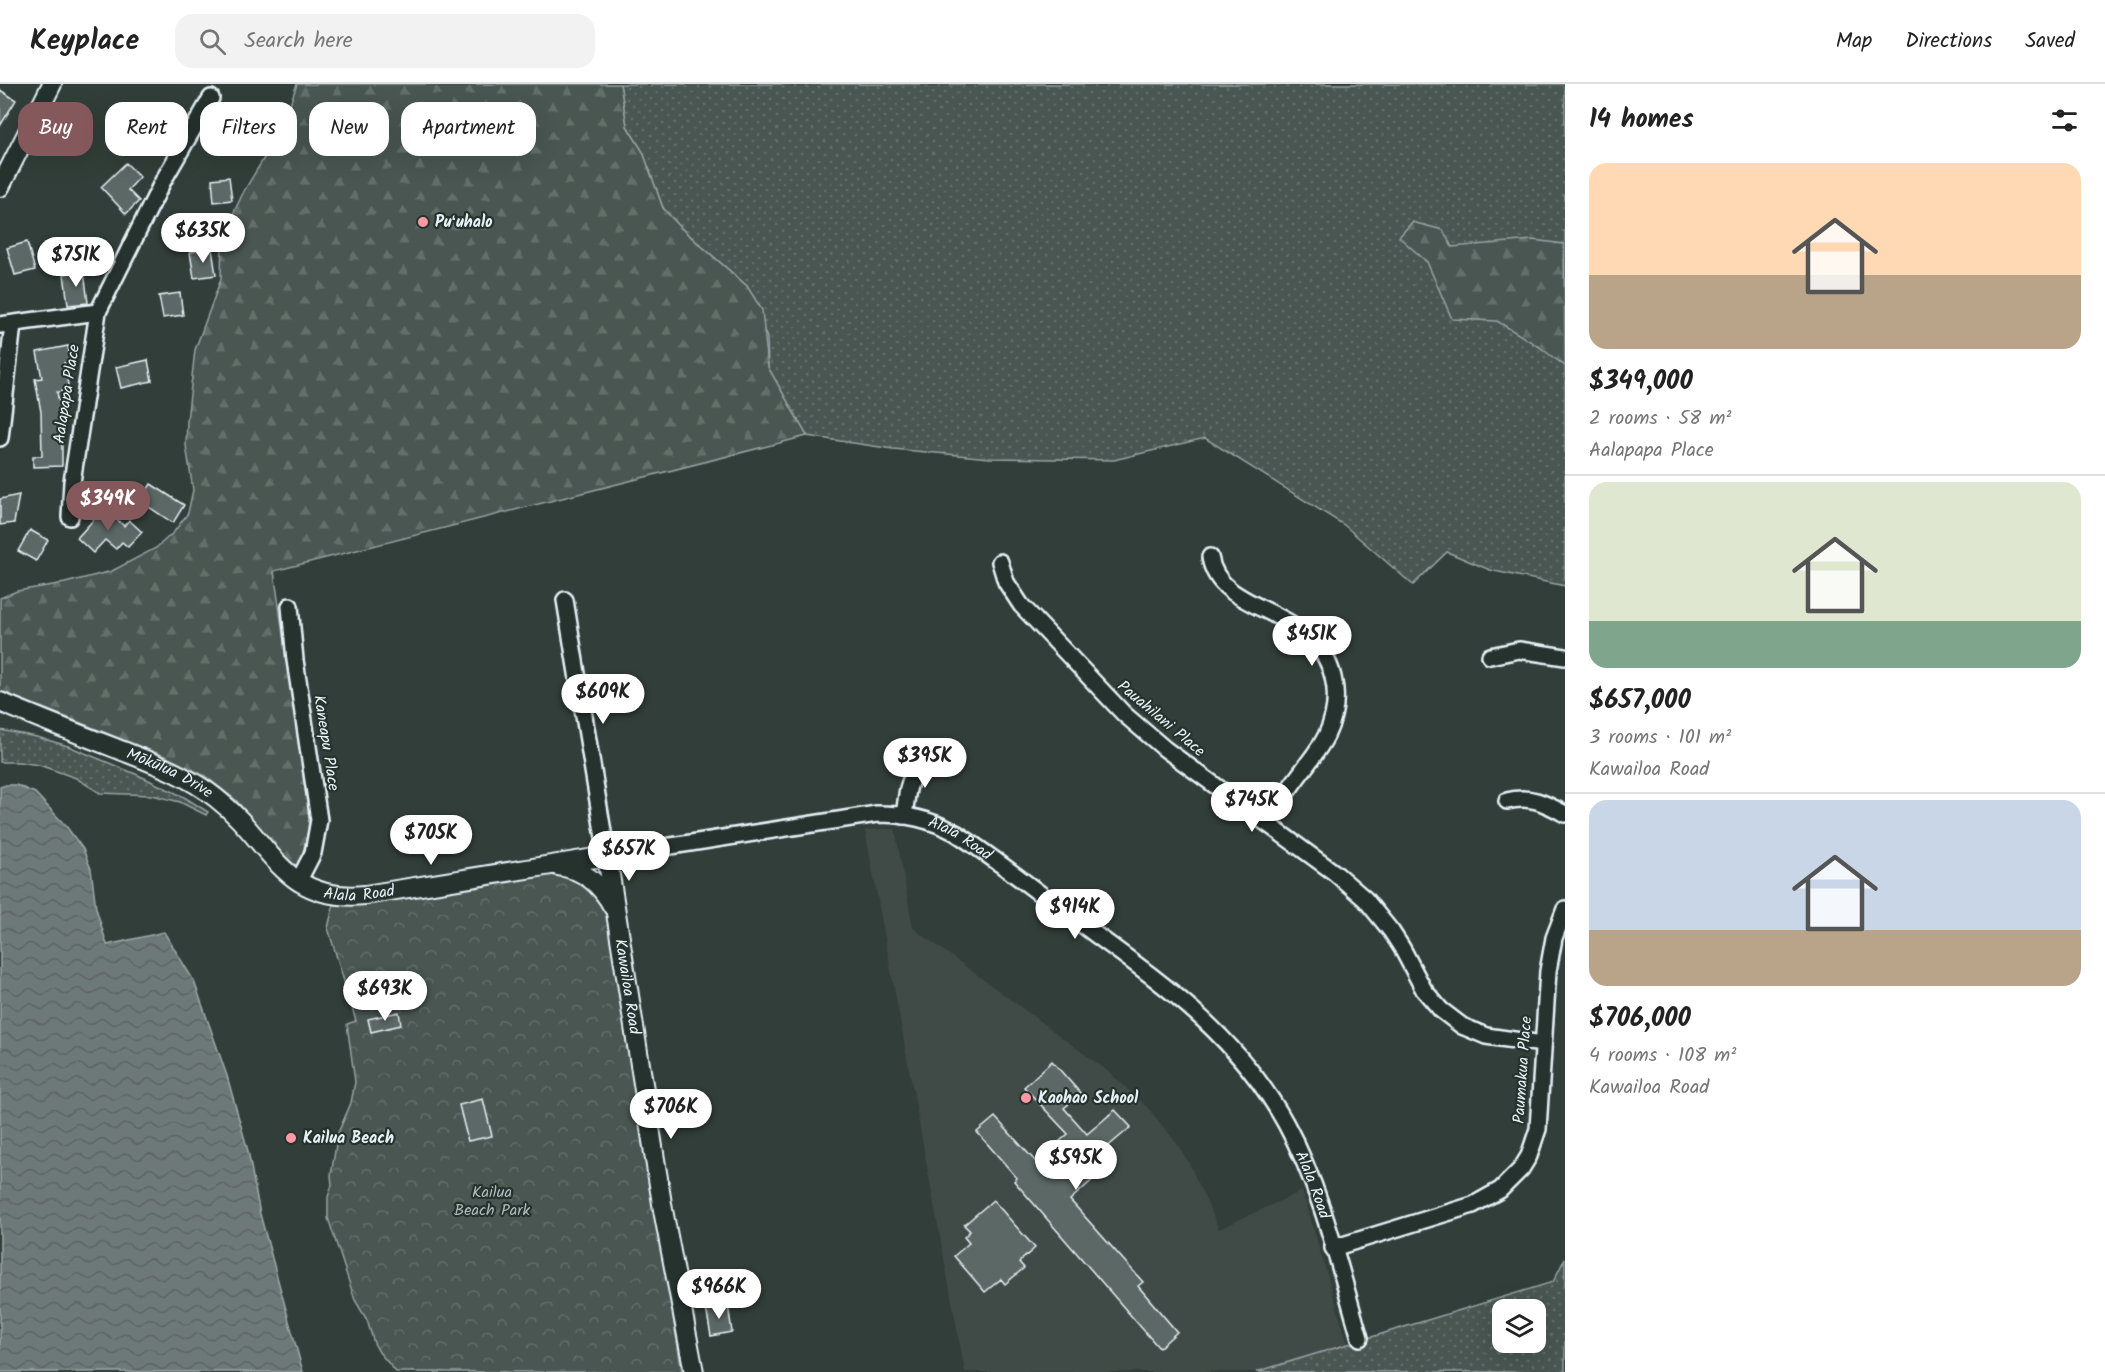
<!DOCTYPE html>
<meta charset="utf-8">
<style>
body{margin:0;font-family:Kalam,sans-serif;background:#f2f2f2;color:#222;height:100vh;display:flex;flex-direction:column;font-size:22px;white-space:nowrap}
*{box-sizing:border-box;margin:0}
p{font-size:20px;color:#767676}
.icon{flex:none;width:33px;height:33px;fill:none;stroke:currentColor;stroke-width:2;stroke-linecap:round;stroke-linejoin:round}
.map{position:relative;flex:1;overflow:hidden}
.sheet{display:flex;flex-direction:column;background:#fff;width:540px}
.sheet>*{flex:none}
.banner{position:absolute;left:18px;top:18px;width:570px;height:54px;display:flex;gap:12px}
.controls{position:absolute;left:1492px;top:1215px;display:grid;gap:12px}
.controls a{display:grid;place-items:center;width:54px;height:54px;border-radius:12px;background:#fff;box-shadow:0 6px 24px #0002;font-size:30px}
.price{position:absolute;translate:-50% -51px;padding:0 14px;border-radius:21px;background:#fff;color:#222;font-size:20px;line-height:39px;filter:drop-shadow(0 2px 3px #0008)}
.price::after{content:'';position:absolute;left:50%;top:36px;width:18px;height:14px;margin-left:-9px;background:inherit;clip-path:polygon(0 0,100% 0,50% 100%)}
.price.active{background:#85585c;color:#fff}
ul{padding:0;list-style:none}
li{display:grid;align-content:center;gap:12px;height:318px;padding:0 24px}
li+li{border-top:2px solid #e0e0e0}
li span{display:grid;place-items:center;height:186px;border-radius:18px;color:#555}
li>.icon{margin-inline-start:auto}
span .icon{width:108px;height:108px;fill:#fffc;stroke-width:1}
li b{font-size:26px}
h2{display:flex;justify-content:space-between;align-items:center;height:72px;padding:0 24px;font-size:26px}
.tag{padding:0 21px;border-radius:18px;background:#fff;box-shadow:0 6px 24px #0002;font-size:21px;line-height:54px}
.tag.active{background:#85585c;color:#fff}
header{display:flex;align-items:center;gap:36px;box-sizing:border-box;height:84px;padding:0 30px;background:#fff;border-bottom:2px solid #e0e0e0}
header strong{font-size:28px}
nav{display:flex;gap:33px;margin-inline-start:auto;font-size:21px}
.search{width:420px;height:54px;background:#f2f2f2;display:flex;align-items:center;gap:15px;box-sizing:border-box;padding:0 21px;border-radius:18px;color:#767676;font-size:22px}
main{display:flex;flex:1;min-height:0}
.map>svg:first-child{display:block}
.built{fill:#3f4b46}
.grass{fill:url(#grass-dots);stroke:#98a4a4;stroke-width:1.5;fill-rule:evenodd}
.forest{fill:url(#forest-firs);stroke:#98a4a4;stroke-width:1.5}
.park{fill:url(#park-crowns);stroke:#98a4a4;stroke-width:1.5}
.water{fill:url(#water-waves);stroke:#9ea9ab;stroke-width:1.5}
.building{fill:#5c6865;stroke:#e8f1f8;stroke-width:1.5}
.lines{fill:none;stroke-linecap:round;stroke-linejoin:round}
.minor-casing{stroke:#e8f1f8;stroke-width:20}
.tertiary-casing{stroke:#e8f1f8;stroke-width:22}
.minor{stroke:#26332d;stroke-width:15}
.tertiary{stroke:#26332d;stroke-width:18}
.poi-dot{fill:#ff9aa2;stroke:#26332d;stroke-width:2}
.labels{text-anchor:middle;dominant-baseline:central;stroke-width:4.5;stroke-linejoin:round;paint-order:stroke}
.poi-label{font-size:16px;font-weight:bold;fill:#e8f1f8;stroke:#26332d;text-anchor:start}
.street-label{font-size:16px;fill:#e8f1f8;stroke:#26332d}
.park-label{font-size:16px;fill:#b0bbbe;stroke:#26332d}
</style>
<header>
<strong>Keyplace</strong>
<div class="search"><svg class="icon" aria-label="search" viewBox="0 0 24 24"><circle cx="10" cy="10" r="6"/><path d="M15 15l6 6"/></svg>Search here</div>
<nav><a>Map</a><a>Directions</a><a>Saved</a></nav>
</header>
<main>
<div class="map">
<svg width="1565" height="1288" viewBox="0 0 1565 1288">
<defs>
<pattern id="grass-dots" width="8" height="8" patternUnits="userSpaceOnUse" patternTransform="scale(1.5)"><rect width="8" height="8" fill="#495651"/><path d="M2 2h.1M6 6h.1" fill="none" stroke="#636f6b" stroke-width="1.8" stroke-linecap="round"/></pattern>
<pattern id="forest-firs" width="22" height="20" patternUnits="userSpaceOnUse" patternTransform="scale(1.5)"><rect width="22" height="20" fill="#495651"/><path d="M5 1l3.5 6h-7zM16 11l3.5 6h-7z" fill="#636f6b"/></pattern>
<pattern id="park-crowns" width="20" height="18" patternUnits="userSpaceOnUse" patternTransform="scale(1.5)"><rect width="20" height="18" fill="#495651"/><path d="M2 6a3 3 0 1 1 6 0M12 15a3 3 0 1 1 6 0" fill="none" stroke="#636f6b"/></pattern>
<pattern id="water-waves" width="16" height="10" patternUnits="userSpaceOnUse" patternTransform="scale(1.5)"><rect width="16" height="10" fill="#6d7978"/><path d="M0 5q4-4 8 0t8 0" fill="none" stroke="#5b6363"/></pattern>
</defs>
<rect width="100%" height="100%" fill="#323e39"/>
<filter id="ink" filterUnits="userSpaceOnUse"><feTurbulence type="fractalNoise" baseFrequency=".0167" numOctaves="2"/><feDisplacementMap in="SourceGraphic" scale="12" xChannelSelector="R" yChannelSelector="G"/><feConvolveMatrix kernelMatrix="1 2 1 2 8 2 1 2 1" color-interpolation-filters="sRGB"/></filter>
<g filter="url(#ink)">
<path class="built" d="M883,745H895L913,844L1109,988L1147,1023L1176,1058L1188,1077L1219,1145L1302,1107L1348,1260L1256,1288H965L865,746Z"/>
<path class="grass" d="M620,0H1565V502L1490,486L1447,468L1413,501L1344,441L1205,354L1114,376L990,374L893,365L807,352L768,283L767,254L747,202L682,145L663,124L643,68L627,42Z
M0,646L37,653L68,662L138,691L184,713L208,728L206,731L180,718L152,711L100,709L76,694L39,681L19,678H0Z
M1565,1174V1288H1256L1553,1198ZM1503,1226H1536V1258H1503Z"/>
<path class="forest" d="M297,0H620L627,42L643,68L663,124L682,145L747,202L762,226L768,283L807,352L274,487L309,732C309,751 305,766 297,782L286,774L236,716L205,692L167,673L0,607V514L17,507L65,499L112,487L156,464L174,448L188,429L193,406L186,361L187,337L195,266L221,195L222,153L244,107L281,46Z
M1412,138L1443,146L1452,163L1533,156L1564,160L1565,282L1538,262L1497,237L1452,235L1427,178L1399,153Z"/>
<path class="park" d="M547,789C576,792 597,806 608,833L682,1288H396L379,1268L374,1259L367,1236L355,1216L328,1134V1113L332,1101L331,1091L338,1049L351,1019L355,998L347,940L356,937L328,844L334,819Z"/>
<path class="water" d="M6,701H16L35,709L66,742L83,765L91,785L96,824L107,861L164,848L194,897L227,992L248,1067L260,1130L303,1288H0V703Z"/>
<path class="building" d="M0,6L16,16L0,42Z
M126,79L140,93L128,106L139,117L126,130L101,103Z
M229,93L232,116L214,118L212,95Z
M27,158L35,186L15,191L7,164Z
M212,165L216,191L194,194L190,168Z
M84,187L88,219L68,221L64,190Z
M180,209L183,231L163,234L159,212Z
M68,262L71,278L64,279L69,306L57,308L62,334V382L33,383V372H42L41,328L35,295L42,294L37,268Z
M148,276L152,297L121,304L116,283Z
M151,400L184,421L173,439L140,417Z
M19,411L14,439L0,441V415Z
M104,424L124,442L129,436L142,448L128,463L122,458L116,465L105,456L93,469L77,454Z
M30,446L48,456L36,477L18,467Z
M399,928L401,941L371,948L368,935Z
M1052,977L1081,1010L1064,1024L1087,1050L1115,1026L1131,1043L1105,1065L1115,1076L1070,1116L1143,1198L1138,1202L1177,1248L1159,1264L1014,1097L1017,1094L977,1048L995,1033L1036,1078L1068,1050L1024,1003Z
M483,1015L492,1052L468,1057L459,1021Z
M993,1116L1035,1164L1019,1178L1024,1184L1005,1200L1001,1195L985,1208L954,1172L969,1159L964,1153L970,1147L964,1141Z
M728,1221L732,1248L711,1252L706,1224Z"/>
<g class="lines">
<g class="minor-casing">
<g id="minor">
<path d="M0,241L98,228"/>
<path d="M0,354L13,240"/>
<path d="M70,433L72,398L98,228L163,97L211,14"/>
<path d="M1210,473C1220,533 1315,519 1333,593C1338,613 1335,633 1326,652C1320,664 1311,675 1303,686C1290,703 1278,721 1265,738"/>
<path d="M1000,478L1006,498L1021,521L1124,630L1165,665L1335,789L1365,815L1391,847L1402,864L1424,906L1441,926L1462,942L1486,952L1543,960"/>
<path id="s1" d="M565,516L607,772L877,730C906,730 930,735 956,749C996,775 1034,806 1073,834C1156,895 1235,947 1286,1040C1322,1106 1339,1182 1360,1254"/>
<path d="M290,522L295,576L319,736L313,769L298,798"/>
<path d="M1490,572L1519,566L1565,573"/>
<path d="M1507,717C1530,711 1545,719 1565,730"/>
<path d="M904,732C909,698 906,690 938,672"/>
<path d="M1333,1164L1473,1121L1500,1106L1521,1085L1529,1072L1538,1045L1548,887L1554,854L1565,825"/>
</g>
</g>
<g class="tertiary-casing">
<g id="tertiary">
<path d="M0,103L52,0"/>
<path id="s2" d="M0,618C38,634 76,649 115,664C150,678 186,690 216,714C272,757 281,819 365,811L607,772L663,1126L694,1288"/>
<path d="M558,782C583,785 601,800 613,823"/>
</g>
</g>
<use href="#minor" class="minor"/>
<use href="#tertiary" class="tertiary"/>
</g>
</g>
<g class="poi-dot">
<circle cx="423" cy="138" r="6"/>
<circle cx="1026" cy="1014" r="6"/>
<circle cx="291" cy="1054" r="6"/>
</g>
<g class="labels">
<g class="poi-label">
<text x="435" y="138">Puʻuhalo</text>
<text x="1038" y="1014">Kaohao School</text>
<text x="303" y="1054">Kailua Beach</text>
</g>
<g class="street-label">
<text transform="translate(67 310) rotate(-81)">Aalapapa Place</text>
<text transform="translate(1161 635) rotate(40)">Pauahilani Place</text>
<text transform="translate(326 659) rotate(81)">Kaneapu Place</text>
<text stroke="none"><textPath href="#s2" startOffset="184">Mōkūlua Drive</textPath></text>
<text stroke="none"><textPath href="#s1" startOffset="621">Alala Road</textPath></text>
<text stroke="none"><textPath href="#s2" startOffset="418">Alala Road</textPath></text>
<text stroke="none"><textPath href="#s2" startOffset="801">Kawailoa Road</textPath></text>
<text transform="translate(1523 986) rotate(-86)">Paumakua Place</text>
<text stroke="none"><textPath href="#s1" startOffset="1125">Alala Road</textPath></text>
</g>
<g class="park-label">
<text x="492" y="1108">Kailua<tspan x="492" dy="18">Beach Park</tspan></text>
</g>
</g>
</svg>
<div class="controls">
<a><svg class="icon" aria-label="layers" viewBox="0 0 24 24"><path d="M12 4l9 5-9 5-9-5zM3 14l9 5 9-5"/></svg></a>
</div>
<b class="price" style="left:203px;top:180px">$635K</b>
<b class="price" style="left:76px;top:204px">$751K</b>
<b class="price active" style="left:108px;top:448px">$349K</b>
<b class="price" style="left:1312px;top:583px">$451K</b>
<b class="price" style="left:603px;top:641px">$609K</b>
<b class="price" style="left:925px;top:705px">$395K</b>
<b class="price" style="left:1252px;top:749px">$745K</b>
<b class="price" style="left:431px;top:782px">$705K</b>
<b class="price" style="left:629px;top:798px">$657K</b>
<b class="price" style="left:1075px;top:856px">$914K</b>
<b class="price" style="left:385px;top:938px">$693K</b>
<b class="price" style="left:671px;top:1056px">$706K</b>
<b class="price" style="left:1076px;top:1107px">$595K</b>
<b class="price" style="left:719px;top:1236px">$966K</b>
<div class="banner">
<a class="tag active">Buy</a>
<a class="tag">Rent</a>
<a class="tag">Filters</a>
<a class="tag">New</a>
<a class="tag">Apartment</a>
</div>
</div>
<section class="sheet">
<h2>14 homes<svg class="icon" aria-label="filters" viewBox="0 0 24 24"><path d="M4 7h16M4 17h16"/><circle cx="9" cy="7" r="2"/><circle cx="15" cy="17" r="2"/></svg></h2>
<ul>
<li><span style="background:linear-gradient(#ffd9b3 60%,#b9a48a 0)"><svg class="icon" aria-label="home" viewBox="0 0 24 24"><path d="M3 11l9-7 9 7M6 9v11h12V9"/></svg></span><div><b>$349,000</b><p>2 rooms · 58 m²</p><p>Aalapapa Place</p></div></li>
<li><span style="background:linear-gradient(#dfe7d0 75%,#7fa58c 0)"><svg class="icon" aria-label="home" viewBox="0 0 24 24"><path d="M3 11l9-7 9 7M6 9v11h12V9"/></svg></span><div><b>$657,000</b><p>3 rooms · 101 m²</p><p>Kawailoa Road</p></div></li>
<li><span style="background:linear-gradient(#c9d6e8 70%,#b9a48a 0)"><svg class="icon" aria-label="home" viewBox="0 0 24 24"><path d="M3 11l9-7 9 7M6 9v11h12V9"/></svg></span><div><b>$706,000</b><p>4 rooms · 108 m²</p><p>Kawailoa Road</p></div></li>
</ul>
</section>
</main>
